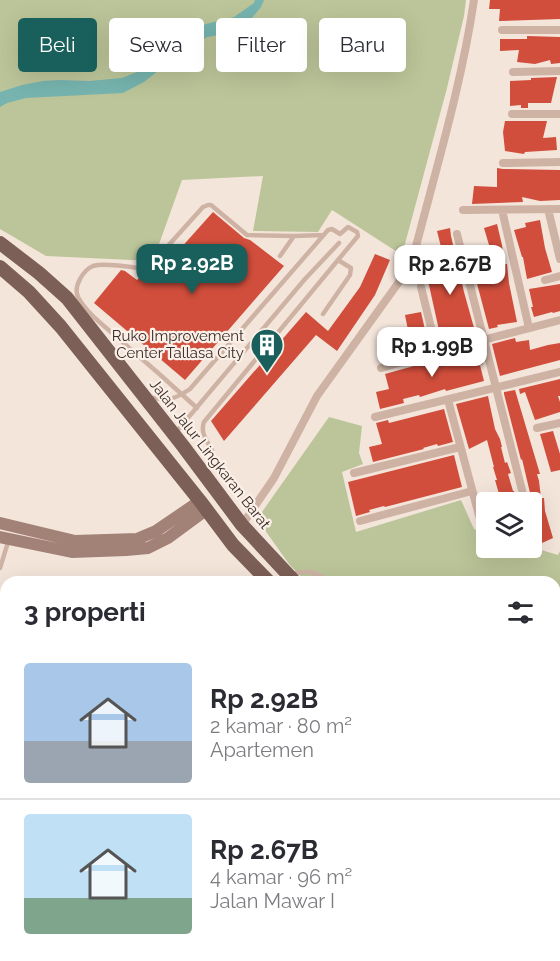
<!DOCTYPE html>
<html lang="id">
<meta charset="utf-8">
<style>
body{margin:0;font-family:Raleway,sans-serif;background:#f7f7f7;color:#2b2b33;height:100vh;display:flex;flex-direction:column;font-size:22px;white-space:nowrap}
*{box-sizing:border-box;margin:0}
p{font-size:20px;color:#7c7c81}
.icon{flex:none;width:33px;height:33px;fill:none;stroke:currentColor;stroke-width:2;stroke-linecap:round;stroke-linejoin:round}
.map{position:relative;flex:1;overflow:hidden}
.drawer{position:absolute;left:0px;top:576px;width:561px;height:386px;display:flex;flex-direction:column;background:#fff;border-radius:18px 18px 0 0;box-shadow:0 6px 24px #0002}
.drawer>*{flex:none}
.banner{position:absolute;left:18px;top:18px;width:525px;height:54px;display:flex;gap:12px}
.fabs{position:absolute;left:476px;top:492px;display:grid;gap:12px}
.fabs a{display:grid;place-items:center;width:66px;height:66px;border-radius:6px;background:#fff;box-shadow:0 6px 24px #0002;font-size:30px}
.price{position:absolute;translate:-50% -51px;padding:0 14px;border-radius:12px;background:#fff;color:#222;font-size:20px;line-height:39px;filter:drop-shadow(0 2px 3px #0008)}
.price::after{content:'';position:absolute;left:50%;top:36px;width:18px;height:14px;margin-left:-9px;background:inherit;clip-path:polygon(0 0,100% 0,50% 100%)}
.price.on{background:#195f5b;color:#fff}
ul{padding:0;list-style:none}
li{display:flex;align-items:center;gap:18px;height:150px;padding:0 24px}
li+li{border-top:2px solid #e1e1e2}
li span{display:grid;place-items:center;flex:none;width:168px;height:120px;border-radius:6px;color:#555}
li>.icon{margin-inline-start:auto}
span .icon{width:72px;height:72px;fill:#fffc;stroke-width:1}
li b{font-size:26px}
h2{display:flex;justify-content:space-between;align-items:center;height:72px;padding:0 24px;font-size:26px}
.chip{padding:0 21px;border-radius:6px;background:#fff;box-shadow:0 6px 24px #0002;font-size:21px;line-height:54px}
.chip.on{background:#195f5b;color:#fff}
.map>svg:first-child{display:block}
.green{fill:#bcc599}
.water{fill:#77b4af}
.building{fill:#d14e3c}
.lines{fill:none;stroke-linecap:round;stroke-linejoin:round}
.service{stroke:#ceb3a5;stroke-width:4.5}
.minor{stroke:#ceb3a5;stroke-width:8}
.secondary{stroke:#a28177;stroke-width:12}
.primary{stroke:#7c5f57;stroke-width:14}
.labels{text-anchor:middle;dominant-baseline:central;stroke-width:4.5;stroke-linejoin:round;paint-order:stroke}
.poi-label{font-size:15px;fill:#392b27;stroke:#fbf0e8;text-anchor:end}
.street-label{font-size:15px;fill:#392b27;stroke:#fbf0e8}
</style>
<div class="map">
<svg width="560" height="961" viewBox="0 0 560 961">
<rect width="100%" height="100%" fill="#f4e5db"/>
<path class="green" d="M0,0H466L464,16L447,88L402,255L332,210L318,232L253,231L263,176L182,180L153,261L46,256L0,229Z
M329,417L362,426L359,453L363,464L342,472L356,532L461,500L474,529L486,533V548L531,547L558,555L560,551V776L555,773V582H306L289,564L257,519Z"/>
<path class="water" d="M255,0H264L261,7L246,25L232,33L207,37L173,59L144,82L123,93L26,98L7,103L0,107V92L22,85L43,81L59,80L89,81L122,78L152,66L165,54L176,37L206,24L234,17L254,3Z"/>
<path class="building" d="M490,0H560V19L499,21L500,9H489Z
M527,36L560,37V63L551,64L550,60L535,64L517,62L519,50L500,51V39H527Z
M557,77L551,103H528V108H521V105L510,106V81L531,80V78Z
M505,121H547L543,138L556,137L557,150L525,152L524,154L505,151L503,132Z
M497,168L503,169L560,170V200L540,201L522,197L523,202L472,204L474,186L497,187Z
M213,212L244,238L250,240L284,266L185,380L94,303L121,270L125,271L137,280L145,272L154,278Z
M540,220L545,248L552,272L527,279L523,257H522L514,230L526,227L525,223Z
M497,224L502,245L504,264H507L509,283L517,322L497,325L498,327L489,329L475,276L476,275V262L473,248L489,245L484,228Z
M450,228L451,236L464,292L476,335L442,344L427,276L447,271L437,231Z
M375,254L390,260L375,295L337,351L316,335L224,441L211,421L306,312L328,331L360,287Z
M560,284V311L553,313L552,312L534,317L531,307H533L529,289Z
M421,312L428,343L411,347V349L387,356L383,342L409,335L405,315Z
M515,338L516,342L529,340L530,350L548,345L560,343V360L500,376L492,344Z
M479,348L483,364L480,365L484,381L446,391L445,389L420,397L419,395L403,399L404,403L380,409L376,392L389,389L385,374Z
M560,379V396H558L560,402V412L535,420L525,392L520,394L519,389Z
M515,390L540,474H537L539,481L541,498H544L545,511L553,538L542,543L539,536V531L534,514H535L522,459L521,460L504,394V392Z
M488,396L495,429L500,439L502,447H501L505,463L507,462L511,473L508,474L513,491H514L518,502H482L481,499L499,494L495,480H497L493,467H494L487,440L469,449L456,404Z
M444,409L453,442L438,446L437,444L423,448L424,449L373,462L369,447L382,444L376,423L388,420L389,423Z
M553,431L560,454V470L551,472L540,434Z
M454,455L462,487L385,507L384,506L369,510L370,512L356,516L348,482Z"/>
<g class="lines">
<path class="service" d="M280,256L294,236
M149,397C167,401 174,400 190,389L328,230L332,229L340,234L348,227L357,232L358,236L338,260L351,268L350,275L323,314
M197,408C172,385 146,362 120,340C106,327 87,314 78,297C73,287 83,270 93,266C105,262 126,267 139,268L145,267L158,257L203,207L208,205H211L247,235L294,236L324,235
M176,432L305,279L339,243
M212,450C207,441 200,433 204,422L338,260
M0,568L9,539
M292,574C312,569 315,573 332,582"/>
<path class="minor" d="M502,30H560
M513,72L560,71
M512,114H560
M503,163L560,162
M548,209L560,259
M463,210L560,209
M502,210L529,328
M457,234L525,502
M545,280L560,276
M421,287L437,352
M381,368L437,352L560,320
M448,400L480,519
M375,417L560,372
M537,428L560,423
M354,473L460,447
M360,521L472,491
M242,525L274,478L317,396L409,268L413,258C435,172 461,88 474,0
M531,526L533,533
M0,737H6
M0,767L2,780H6
M2,780L6,809
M555,896H560
M0,918L6,917
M555,950H560
M435,956L436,961
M83,961V956
M216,961V956
M317,961L354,957L359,961
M522,961V956"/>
<path class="secondary" d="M0,523L75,541L137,539L156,531L200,501
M0,537L72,552L126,550L148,548L168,538L206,510"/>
<path class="primary" d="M0,243L39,273L67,298L183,446L242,525L295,582
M0,267L29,292L61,327L200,501L233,545L269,582
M555,794L559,786"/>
</g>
<defs>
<g id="building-pin" transform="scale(1.725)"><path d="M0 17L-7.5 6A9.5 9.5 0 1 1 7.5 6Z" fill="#195f5b" stroke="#fbf0e8"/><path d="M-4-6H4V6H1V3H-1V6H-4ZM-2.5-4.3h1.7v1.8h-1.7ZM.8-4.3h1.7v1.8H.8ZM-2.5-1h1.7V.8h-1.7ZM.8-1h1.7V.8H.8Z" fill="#fff"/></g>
</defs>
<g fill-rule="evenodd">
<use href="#building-pin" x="267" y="345"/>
</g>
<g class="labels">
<g class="poi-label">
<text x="244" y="336">Ruko Improvement<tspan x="244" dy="17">Center Tallasa City</tspan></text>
</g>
<g class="street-label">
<text transform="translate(210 454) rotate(52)">Jalan Jalur Lingkaran Barat</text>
</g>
</g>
</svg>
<div class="fabs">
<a><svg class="icon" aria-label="layers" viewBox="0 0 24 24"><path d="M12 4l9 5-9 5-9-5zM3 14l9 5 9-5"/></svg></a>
</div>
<b class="price on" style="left:192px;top:295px">Rp 2.92B</b>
<b class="price" style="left:450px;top:296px">Rp 2.67B</b>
<b class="price" style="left:432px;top:378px">Rp 1.99B</b>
<div class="banner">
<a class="chip on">Beli</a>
<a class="chip">Sewa</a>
<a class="chip">Filter</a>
<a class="chip">Baru</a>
</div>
<section class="drawer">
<h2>3 properti<svg class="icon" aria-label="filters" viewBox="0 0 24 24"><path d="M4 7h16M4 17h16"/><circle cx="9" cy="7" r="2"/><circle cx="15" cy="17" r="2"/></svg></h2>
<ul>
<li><span style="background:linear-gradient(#a9c7e8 65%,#9aa5b1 0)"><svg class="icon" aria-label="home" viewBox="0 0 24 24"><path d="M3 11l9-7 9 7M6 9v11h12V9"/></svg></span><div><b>Rp 2.92B</b><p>2 kamar · 80 m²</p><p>Apartemen</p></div></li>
<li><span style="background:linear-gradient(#bfe0f5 70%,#7fa58c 0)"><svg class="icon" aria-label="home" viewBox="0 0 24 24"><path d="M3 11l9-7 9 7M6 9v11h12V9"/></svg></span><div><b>Rp 2.67B</b><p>4 kamar · 96 m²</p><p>Jalan Mawar I</p></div></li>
</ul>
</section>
</div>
